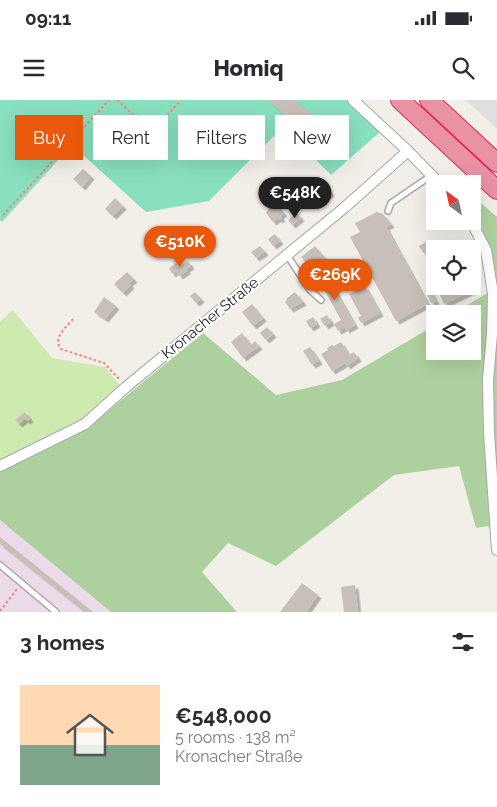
<!DOCTYPE html>
<meta charset="utf-8">
<style>
body{margin:0;font-family:Raleway,sans-serif;background:#f2f2f3;color:#2b2b33;height:100vh;display:flex;flex-direction:column;font-size:19px;white-space:nowrap}
*{box-sizing:border-box;margin:0}
p{font-size:16px;color:#7c7c81}
.icon{flex:none;width:28px;height:28px;fill:none;stroke:currentColor;stroke-width:2;stroke-linecap:round;stroke-linejoin:round}
.map{position:relative;height:512px;overflow:hidden}
.details{display:flex;flex-direction:column;background:#fff;flex:1}
.details>*{flex:none}
.hud{position:absolute;left:15px;top:15px;width:468px;height:45px;display:flex;gap:10px}
.needle{width:32px;rotate:327deg}
.buttons{position:absolute;left:426px;top:75px;display:grid;gap:10px}
.buttons a{display:grid;place-items:center;width:55px;height:55px;border-radius:0px;background:#fff;box-shadow:0 5px 20px #0002;font-size:25px}
.price{position:absolute;translate:-50% -42px;padding:0 11px;border-radius:18px;background:#ea580c;color:#fff;font-size:16px;line-height:32px;filter:drop-shadow(0 1px 2px #0008)}
.price::after{content:'';position:absolute;left:50%;top:30px;width:15px;height:11px;margin-left:-8px;background:inherit;clip-path:polygon(0 0,100% 0,50% 100%)}
.price.on{background:#222;color:#fff}
ul{padding:0;list-style:none}
li{display:flex;align-items:center;gap:15px;height:125px;padding:0 20px}
li+li{border-top:1px solid #e1e1e2}
li span{display:grid;place-items:center;flex:none;width:140px;height:100px;border-radius:0px;color:#555}
li>.icon{margin-inline-start:auto}
span .icon{width:60px;height:60px;fill:#fffc;stroke-width:1}
li b{font-size:21px}
h2{display:flex;justify-content:space-between;align-items:center;height:60px;padding:0 20px;font-size:21px}
.tag{padding:0 18px;border-radius:0px;background:#fff;box-shadow:0 5px 20px #0002;font-size:18px;line-height:45px}
.tag.on{background:#ea580c;color:#fff}
.status{display:flex;justify-content:space-between;align-items:center;height:35px;padding:0 25px;background:#fff;direction:ltr}
.status svg{height:14px;fill:currentColor}
header{display:flex;justify-content:space-between;align-items:center;height:65px;padding:0 20px;background:#fff;font-size:22px;font-weight:800}
.map>svg:first-child{display:block}
.residential{fill:#e0dfdf}
.industrial{fill:#ebdbe8}
.grass{fill:#cdebb0}
.forest{fill:#add19e}
.pitch{fill:#88e0be}
.building{fill:#c7bfb8;filter:url(#shadow)}
.lines{fill:none;stroke-linecap:round;stroke-linejoin:round}
.service-casing{stroke:#a9a9a9;stroke-width:8}
.minor-casing{stroke:#a9a9a9;stroke-width:12}
.motorway-casing{stroke:#dc2a67;stroke-width:20}
.path{stroke:#fa8072;stroke-width:2;stroke-dasharray:2.5 2.5;stroke-linecap:butt}
.service{stroke:#fff;stroke-width:5}
.minor{stroke:#fff;stroke-width:10}
.motorway{stroke:#e892a2;stroke-width:18}
.labels{text-anchor:middle;dominant-baseline:central;stroke-width:4.5;stroke-linejoin:round;paint-order:stroke}
.street-label{font-size:15px;fill:#222;stroke:#fff}
</style>
<div class="status"><b>09:11</b><svg viewBox="0 0 49 12"><path d="M0 12V9h3v3zM5 12V6h3v6zM10 12V3h3v9zM15 12V0h3v12zM26 1h20v11H26zM47 4h2v5h-2z"/></svg></div>
<header><svg class="icon" aria-label="menu" viewBox="0 0 24 24"><path d="M4 6h16M4 12h16M4 18h16"/></svg>Homiq<svg class="icon" aria-label="search" viewBox="0 0 24 24"><circle cx="10" cy="10" r="6"/><path d="M15 15l6 6"/></svg></header>
<div class="map">
<svg width="497" height="512" viewBox="0 0 497 512">
<defs>
<filter id="shadow"><feDropShadow dx="3.5" dy="3.5" stdDeviation="0" flood-color="#0004"/></filter>
</defs>
<rect width="100%" height="100%" fill="#f2efe9"/>
<path class="residential" d="M465,0H497V29L492,24Z"/>
<path class="industrial" d="M0,420L111,512H0Z"/>
<path class="grass" d="M13,210L52,258L105,267L122,288L82,320L0,360V222Z"/>
<path class="forest" d="M473,96L497,117V445L488,426L476,428L459,366L394,375L276,466L228,443L202,472L237,512H111L0,420V371L86,329L203,233L276,295L342,280L435,225V251H472V214H453L489,192L473,110Z"/>
<path class="pitch" d="M0,0H346L380,32L331,75L283,27L209,101L146,112L72,45L2,122L0,120Z"/>
<path class="building" d="M268,0H295L312,15L299,29Z
M83,69L91,76L82,87L73,79Z
M327,87L331,93L320,100L316,94Z
M279,93L283,96L277,105L284,113L280,116L282,118L279,120L278,118L273,122L266,113Z
M115,98L123,106L113,116L105,109Z
M377,112L383,114L391,124L386,127L428,204L396,221L350,137L360,132L355,123Z
M297,113L301,118L292,125L288,120Z
M191,131L200,138L193,148L184,142Z
M275,134L280,141L273,146L268,139Z
M427,141L431,148L423,153L419,146Z
M260,146L265,152L256,158L251,152Z
M315,146L325,158L311,169L301,157Z
M435,150V175L426,155Z
M188,161L191,166L186,169L187,171L179,176L176,171L172,174L169,168L176,163L178,167Z
M321,169L322,171L324,170L328,177L331,176L334,182L331,183L355,225L346,230L345,227L338,231L334,224L341,220L316,175L318,174L317,171Z
M127,172L134,179L129,183L131,185L123,193L114,184Z
M472,175L478,188L444,204L436,186H472Z
M365,186L380,213L361,223L358,217L361,216L349,194Z
M430,189L436,201L431,203L425,191Z
M195,192L201,199L196,203L190,196Z
M295,192L303,202L290,209L285,202L287,200L286,199Z
M104,197L116,206L105,219L94,212Z
M252,204L263,218L253,226L242,212Z
M327,215L331,222L325,226L320,219Z
M313,217L317,224L310,228L306,221Z
M267,227L273,234L266,240L260,233Z
M242,233L251,245L255,241L259,246L243,258L231,242Z
M341,242L349,255L354,252L358,258L347,266L345,263L332,271L321,254L328,250L327,248L332,245L334,246Z
M310,247L319,261L312,265L303,251Z
M25,312L30,319L27,321L25,319L19,324L15,320Z
M0,437L93,512H85L0,444Z
M302,483L318,495L306,512H280Z
M355,485L358,512H344L341,487Z"/>
<g class="lines">
<g class="service-casing">
<path id="service" d="M388,111L391,103L432,75
M287,155L310,190L321,200
M0,465L56,512"/>
</g>
<g class="minor-casing">
<path id="minor" d="M353,0L408,51L440,84
M471,121L486,150L493,194L492,234L488,280L489,333L497,450
M0,366L85,324L126,287L344,108L408,51"/>
</g>
<g class="motorway-casing">
<path id="motorway" d="M400,0L497,90
M429,0L497,63"/>
</g>
<path class="path" d="M117,0L152,32L181,0
M3,115L109,0
M73,219C66,228 52,238 61,249L104,263L120,280
M0,511L17,489"/>
<use href="#service" class="service"/>
<use href="#minor" class="minor"/>
<use href="#motorway" class="motorway"/>
</g>
<g class="labels">
<g class="street-label">
<text transform="translate(210 218) rotate(-39)">Kronacher Straße</text>
</g>
</g>
</svg>
<div class="buttons">
<a><svg class="needle" viewBox="-14 -14 28 28"><path d="M0-13l5 13h-10z" fill="#e53935"/><path d="M0 13l5-13h-10z" fill="#7c7c81"/></svg></a>
<a><svg class="icon" aria-label="locate" viewBox="0 0 24 24"><circle cx="12" cy="12" r="6"/><path d="M12 2v4M12 18v4M2 12h4M18 12h4"/></svg></a>
<a><svg class="icon" aria-label="layers" viewBox="0 0 24 24"><path d="M12 4l9 5-9 5-9-5zM3 14l9 5 9-5"/></svg></a>
</div>
<b class="price on" style="left:295px;top:119px">€548K</b>
<b class="price" style="left:180px;top:168px">€510K</b>
<b class="price" style="left:335px;top:201px">€269K</b>
<div class="hud">
<a class="tag on">Buy</a>
<a class="tag">Rent</a>
<a class="tag">Filters</a>
<a class="tag">New</a>
</div>
</div>
<section class="details">
<h2>3 homes<svg class="icon" aria-label="filters" viewBox="0 0 24 24"><path d="M4 7h16M4 17h16"/><circle cx="9" cy="7" r="2"/><circle cx="15" cy="17" r="2"/></svg></h2>
<ul>
<li><span style="background:linear-gradient(#ffd9b3 60%,#7fa58c 0)"><svg class="icon" aria-label="home" viewBox="0 0 24 24"><path d="M3 11l9-7 9 7M6 9v11h12V9"/></svg></span><div><b>€548,000</b><p>5 rooms · 138 m²</p><p>Kronacher Straße</p></div></li>
</ul>
</section>
